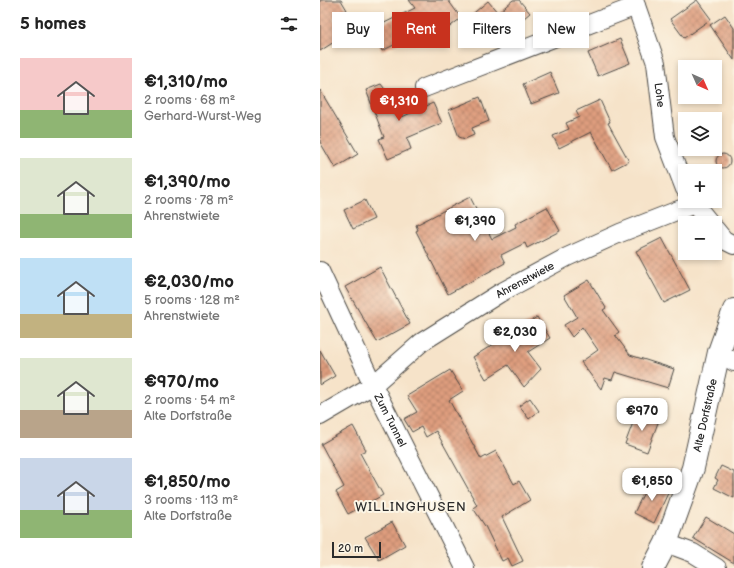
<!DOCTYPE html>
<meta charset="utf-8">
<style>
body{margin:0;font-family:"Balsamiq Sans",sans-serif;background:#f6f6f6;color:#222;height:100vh;display:flex;flex-direction:column;font-size:15px;white-space:nowrap}
*{box-sizing:border-box;margin:0}
p{font-size:13px;color:#767676}
.icon{flex:none;width:22px;height:22px;fill:none;stroke:currentColor;stroke-width:2;stroke-linecap:round;stroke-linejoin:round}
.map{position:relative;flex:1;overflow:hidden}
.details{display:flex;flex-direction:column;background:#fff;width:320px}
.details>*{flex:none}
.guide{position:absolute;left:12px;top:12px;width:342px;height:36px;display:flex;gap:8px}
.needle{width:26px;rotate:135deg}
.fabs{position:absolute;left:358px;top:60px;display:grid;gap:8px}
.fabs a{display:grid;place-items:center;width:44px;height:44px;border-radius:0px;background:#fff;box-shadow:0 2px 6px #0003;font-size:20px}
.scale{position:absolute;left:12px;bottom:10px;width:49px;box-sizing:border-box;padding-left:4px;border:2px solid #2b2b2b;border-top:0;font-size:11px;line-height:14px;white-space:nowrap;color:#2b2b2b;-webkit-text-stroke:3px #fcf5e5;paint-order:stroke}
.price{position:absolute;translate:-50% -34px;padding:0 9px;border-radius:8px;background:#fff;color:#222;font-size:13px;line-height:26px;filter:drop-shadow(0 1px 2px #0008)}
.price::after{content:'';position:absolute;left:50%;top:24px;width:12px;height:9px;margin-left:-6px;background:inherit;clip-path:polygon(0 0,100% 0,50% 100%)}
.price.current{background:#c8321e;color:#fff}
ul{padding:0;list-style:none}
li{display:flex;align-items:center;gap:12px;height:100px;padding:0 20px}
li span{display:grid;place-items:center;flex:none;width:112px;height:80px;border-radius:0px;color:#555}
li>.icon{margin-inline-start:auto}
span .icon{width:48px;height:48px;fill:#fffc;stroke-width:1}
li b{font-size:17px}
h2{display:flex;justify-content:space-between;align-items:center;height:48px;padding:0 20px;font-size:17px}
.tag{padding:0 14px;border-radius:0px;background:#fff;box-shadow:0 2px 6px #0003;font-size:14px;line-height:36px}
.tag.current{background:#c8321e;color:#fff}
main{display:flex;flex:1;min-height:0}
.map>svg:first-child{display:block}
.building{fill:url(#building-cross-hatch)}
.lines{fill:none;stroke-linecap:round;stroke-linejoin:round}
.street-casing{stroke:#494743;stroke-width:20}
.secondary-casing{stroke:#494743;stroke-width:24}
.street{stroke:#fff;stroke-width:18}
.secondary{stroke:#fff;stroke-width:22}
.labels{text-anchor:middle;dominant-baseline:central;stroke-width:4;stroke-linejoin:round;paint-order:stroke}
.street-label{font-size:11px;fill:#2b2b2b;stroke:#fcf5e5}
.quarter-label{font-size:13px;letter-spacing:1px;fill:#2b2b2b;stroke:#fcf5e5}
</style>
<main>
<section class="details">
<h2>5 homes<svg class="icon" aria-label="filters" viewBox="0 0 24 24"><path d="M4 7h16M4 17h16"/><circle cx="9" cy="7" r="2"/><circle cx="15" cy="17" r="2"/></svg></h2>
<ul>
<li><span style="background:linear-gradient(#f6c9c9 65%,#8fb573 0)"><svg class="icon" aria-label="home" viewBox="0 0 24 24"><path d="M3 11l9-7 9 7M6 9v11h12V9"/></svg></span><div><b>€1,310/mo</b><p>2 rooms · 68 m²</p><p>Gerhard-Wurst-Weg</p></div></li>
<li><span style="background:linear-gradient(#dfe7d0 70%,#8fb573 0)"><svg class="icon" aria-label="home" viewBox="0 0 24 24"><path d="M3 11l9-7 9 7M6 9v11h12V9"/></svg></span><div><b>€1,390/mo</b><p>2 rooms · 78 m²</p><p>Ahrenstwiete</p></div></li>
<li><span style="background:linear-gradient(#bfe0f5 70%,#c2b280 0)"><svg class="icon" aria-label="home" viewBox="0 0 24 24"><path d="M3 11l9-7 9 7M6 9v11h12V9"/></svg></span><div><b>€2,030/mo</b><p>5 rooms · 128 m²</p><p>Ahrenstwiete</p></div></li>
<li><span style="background:linear-gradient(#dfe7d0 65%,#b9a48a 0)"><svg class="icon" aria-label="home" viewBox="0 0 24 24"><path d="M3 11l9-7 9 7M6 9v11h12V9"/></svg></span><div><b>€970/mo</b><p>2 rooms · 54 m²</p><p>Alte Dorfstraße</p></div></li>
<li><span style="background:linear-gradient(#c9d6e8 65%,#8fb573 0)"><svg class="icon" aria-label="home" viewBox="0 0 24 24"><path d="M3 11l9-7 9 7M6 9v11h12V9"/></svg></span><div><b>€1,850/mo</b><p>3 rooms · 113 m²</p><p>Alte Dorfstraße</p></div></li>
</ul>
</section>
<div class="map">
<svg width="414" height="568" viewBox="0 0 414 568">
<defs>
<pattern id="building-cross-hatch" width="8" height="8" patternUnits="userSpaceOnUse"><rect width="8" height="8" fill="#de9d7e"/><path d="M0 0l8 8M0 8l8-8" fill="none" stroke="#b48067"/></pattern>
</defs>
<rect width="100%" height="100%" fill="#fcf5e5"/>
<filter id="ink" filterUnits="userSpaceOnUse"><feTurbulence type="fractalNoise" baseFrequency=".025" numOctaves="2"/><feDisplacementMap in="SourceGraphic" scale="8" xChannelSelector="R" yChannelSelector="G"/><feConvolveMatrix kernelMatrix="1 2 1 2 8 2 1 2 1" color-interpolation-filters="sRGB"/></filter>
<filter id="wash" filterUnits="userSpaceOnUse"><feTurbulence type="fractalNoise" baseFrequency=".012" numOctaves="4" result="noise"/><feDisplacementMap in="SourceGraphic" scale="16" xChannelSelector="R" yChannelSelector="G"/><feGaussianBlur stdDeviation="0.9" result="paint"/><feColorMatrix in="noise" values="0 0 0 0 0 0 0 0 0 0 0 0 0 0 0 0 0 1.4 0 .05"/><feComposite in="paint" operator="in"/></filter>
<g filter="url(#wash)">
<rect width="100%" height="100%" fill="#f6e3c9"/>
<g id="blocks">
<path class="building" d="M0,0H21L27,10L13,18L25,35L0,51Z
M89,0H128L141,18L122,33L115,24L62,51L52,29L95,8Z
M193,0H199L210,13L192,28L179,12Z
M377,0L391,19L364,38L350,19Z
M168,1L178,13L151,35L142,23Z
M405,15L414,28V60L390,25Z
M300,39L310,63L278,76L268,53Z
M230,72L239,93L211,104L203,84Z
M61,84L78,107L82,117L113,103L122,123L87,138L91,149L68,159L59,139L64,137L46,90Z
M0,90L38,154L15,168L0,142Z
M160,97L169,121L152,128L154,135L145,139L139,137L129,110Z
M280,100L290,122L288,123L309,161L292,170L271,132L239,148L233,136L249,129L246,123L259,117L256,111Z
M396 161a7 7 0 1 1 14 0a7 7 0 1 1-14 0Z
M150,197L172,239L196,227L195,224L227,207L240,231L207,248L205,243L181,255L185,263L128,294L96,231L98,230L96,225Z
M45,200L54,219L33,229L24,210Z
M342,238L370,290L344,303L316,251Z
M60,267L90,324L57,342L25,287Z
M269,280L286,308L283,310L299,332L295,335L310,355L354,369L348,388L295,372L292,380L285,378L281,389L261,362L278,350L262,327L252,337L244,325L257,317L244,295Z
M217,317L230,338L208,352L221,369L204,387L188,365L166,379L153,357Z
M0,350L15,376L0,385Z
M130,370L143,391L129,400L161,459L176,451L194,484L199,481L210,500L182,517L203,561L192,566L188,558L182,561L165,526L153,508L157,505L116,431L106,437L101,427L92,432L84,419L97,412L87,396Z
M210,398L219,411L209,419L199,406Z
M317,412L339,420L327,452L305,444Z
M33,426L46,450L40,453L63,495L28,514L16,492L24,487L1,444Z
M401,466L414,472V498L394,488L398,480L395,478Z
M329,482L349,491L334,523L314,513Z
M386,517L414,534V563L373,538Z
M72,522L85,545L59,560L45,537Z"/>
</g>
</g>
<g filter="url(#ink)">
<use href="#blocks" fill-opacity="0" stroke="#494743" stroke-width="1"/>
<g class="lines">
<g class="street-casing">
<g id="street">
<path id="s1" d="M314,0L336,63L345,137L365,189"/>
<path d="M104,88L316,6"/>
<path d="M372,201L390,223"/>
<path d="M395,229L404,240L414,245"/>
<path id="s2" d="M0,271L53,385L145,568"/>
<path d="M399,352L414,362"/>
<path id="s3" d="M0,416L53,385L102,342L180,293L247,257L300,233L374,204"/>
<path d="M346,543L373,553L397,568"/>
</g>
</g>
<g class="secondary-casing">
<g id="secondary">
<path id="s4" d="M333,568L346,543L373,468L399,352L414,310"/>
</g>
</g>
<use href="#street" class="street"/>
<use href="#secondary" class="secondary"/>
</g>
</g>
<g class="labels">
<g class="street-label">
<text stroke="none"><textPath href="#s1" startOffset="99">Lohe</textPath></text>
<text stroke="none"><textPath href="#s3" startOffset="247">Ahrenstwiete</textPath></text>
<text stroke="none"><textPath href="#s4" startOffset="162">Alte Dorfstraße</textPath></text>
<text stroke="none"><textPath href="#s2" startOffset="165">Zum Tunnel</textPath></text>
</g>
<g class="quarter-label">
<text x="91" y="507">WILLINGHUSEN</text>
</g>
</g>
</svg>
<div class="fabs">
<a><svg class="needle" viewBox="-14 -14 28 28"><path d="M0-13l5 13h-10z" fill="#e53935"/><path d="M0 13l5-13h-10z" fill="#767676"/></svg></a>
<a><svg class="icon" aria-label="layers" viewBox="0 0 24 24"><path d="M12 4l9 5-9 5-9-5zM3 14l9 5 9-5"/></svg></a>
<a>+</a>
<a>−</a>
</div>
<div class="scale">20 m</div>
<b class="price current" style="left:79px;top:122px">€1,310</b>
<b class="price" style="left:155px;top:242px">€1,390</b>
<b class="price" style="left:195px;top:353px">€2,030</b>
<b class="price" style="left:322px;top:432px">€970</b>
<b class="price" style="left:332px;top:502px">€1,850</b>
<div class="guide">
<a class="tag">Buy</a>
<a class="tag current">Rent</a>
<a class="tag">Filters</a>
<a class="tag">New</a>
</div>
</div>
</main>
